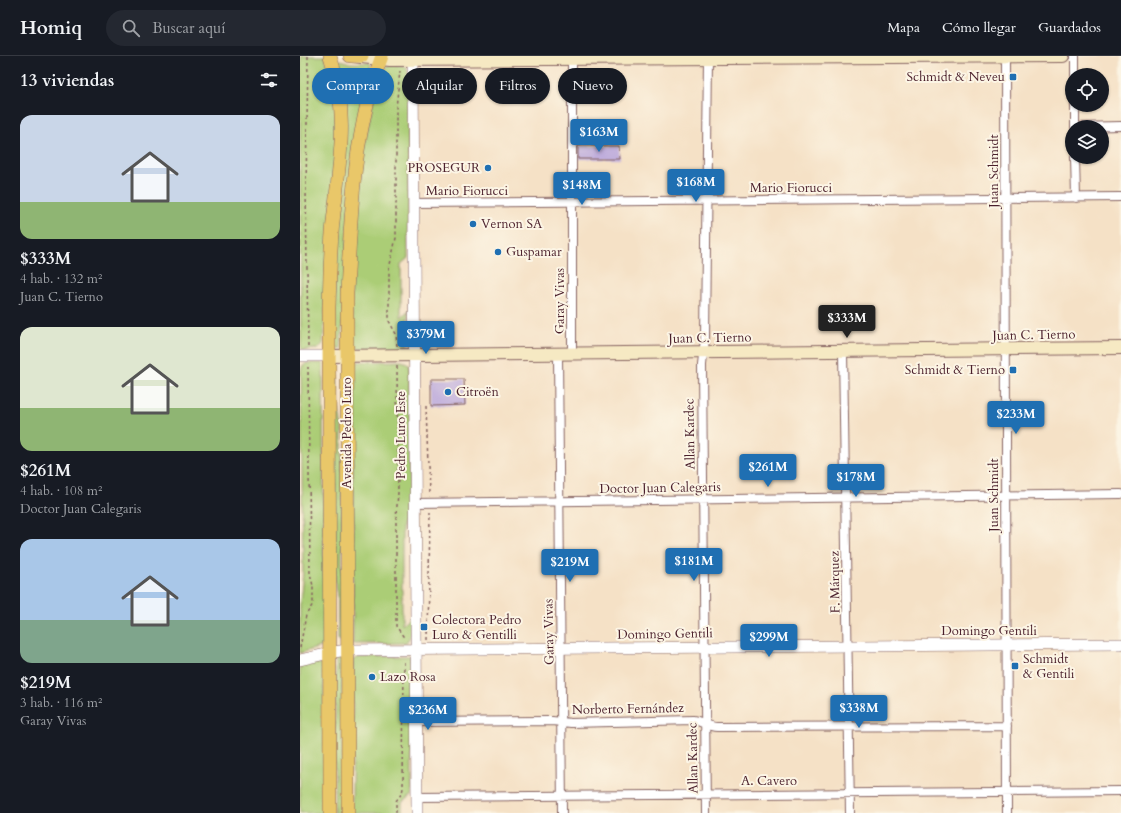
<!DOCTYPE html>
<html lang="es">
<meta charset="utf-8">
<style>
body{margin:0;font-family:Cardo,serif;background:#242831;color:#f1f3f6;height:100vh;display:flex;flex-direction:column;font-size:15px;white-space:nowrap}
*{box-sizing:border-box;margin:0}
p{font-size:13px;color:#9ea1a6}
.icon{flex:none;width:22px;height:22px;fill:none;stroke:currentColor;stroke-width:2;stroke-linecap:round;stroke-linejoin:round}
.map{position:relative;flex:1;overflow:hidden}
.drawer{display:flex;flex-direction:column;background:#171b24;width:300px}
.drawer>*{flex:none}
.banner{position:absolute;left:12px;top:12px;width:380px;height:36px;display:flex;gap:8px}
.tools{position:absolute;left:765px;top:12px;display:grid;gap:8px}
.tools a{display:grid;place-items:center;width:44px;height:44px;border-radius:50%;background:#171b24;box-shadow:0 1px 3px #0004;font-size:20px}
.price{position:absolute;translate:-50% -34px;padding:0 9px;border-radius:4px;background:#1f6fb2;color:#fff;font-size:13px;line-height:26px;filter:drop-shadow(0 1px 2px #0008)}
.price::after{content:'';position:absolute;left:50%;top:24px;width:12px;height:9px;margin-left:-6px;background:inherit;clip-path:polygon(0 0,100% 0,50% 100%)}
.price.on{background:#222;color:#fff}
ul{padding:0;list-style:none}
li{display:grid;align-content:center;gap:8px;height:212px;padding:0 20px}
li span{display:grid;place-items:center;height:124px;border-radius:12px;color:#555}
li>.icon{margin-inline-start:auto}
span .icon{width:72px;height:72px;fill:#fffc;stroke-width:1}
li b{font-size:17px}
h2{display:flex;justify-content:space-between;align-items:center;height:48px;padding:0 20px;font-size:17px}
.chip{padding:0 14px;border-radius:18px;background:#171b24;box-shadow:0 1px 3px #0004;font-size:14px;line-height:36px}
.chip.on{background:#1f6fb2;color:#fff}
header{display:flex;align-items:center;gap:24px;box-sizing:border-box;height:56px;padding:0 20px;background:#171b24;border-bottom:1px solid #363941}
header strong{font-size:19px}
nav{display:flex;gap:22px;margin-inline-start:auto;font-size:14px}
.search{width:280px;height:36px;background:#242831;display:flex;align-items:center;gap:10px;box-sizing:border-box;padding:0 14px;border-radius:22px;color:#9ea1a6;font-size:15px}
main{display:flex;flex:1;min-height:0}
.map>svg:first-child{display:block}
.green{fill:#abcd76;stroke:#7a7650}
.building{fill:#c0aedc}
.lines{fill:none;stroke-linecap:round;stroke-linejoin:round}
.minor-casing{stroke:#866361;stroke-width:10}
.tertiary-casing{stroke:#866361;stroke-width:12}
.secondary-casing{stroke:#866361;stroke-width:14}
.primary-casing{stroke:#866361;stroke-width:14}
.path{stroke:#866361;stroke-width:1.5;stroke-dasharray:3 3;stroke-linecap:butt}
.minor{stroke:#fff;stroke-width:8}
.tertiary{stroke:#fff;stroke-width:11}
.secondary{stroke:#f6e9c3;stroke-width:12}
.primary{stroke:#e9c769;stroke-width:13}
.poi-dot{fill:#1f6fb2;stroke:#fcf5e5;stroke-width:1.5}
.labels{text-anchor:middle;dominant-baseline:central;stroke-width:4;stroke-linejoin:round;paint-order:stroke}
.poi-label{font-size:13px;fill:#4a1f2b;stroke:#fcf5e5;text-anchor:start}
.street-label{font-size:13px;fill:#4a1f2b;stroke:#fcf5e5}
</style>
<header>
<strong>Homiq</strong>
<div class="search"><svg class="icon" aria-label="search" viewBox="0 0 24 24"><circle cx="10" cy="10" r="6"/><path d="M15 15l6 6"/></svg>Buscar aquí</div>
<nav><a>Mapa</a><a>Cómo llegar</a><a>Guardados</a></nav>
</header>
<main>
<section class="drawer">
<h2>13 viviendas<svg class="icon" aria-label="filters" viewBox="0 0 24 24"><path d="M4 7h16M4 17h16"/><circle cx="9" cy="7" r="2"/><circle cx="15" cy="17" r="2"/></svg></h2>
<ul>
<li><span style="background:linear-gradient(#c9d6e8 70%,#8fb573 0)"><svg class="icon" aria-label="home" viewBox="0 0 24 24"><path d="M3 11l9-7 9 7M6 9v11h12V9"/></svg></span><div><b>$333M</b><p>4 hab. · 132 m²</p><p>Juan C. Tierno</p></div></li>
<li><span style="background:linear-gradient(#dfe7d0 65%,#8fb573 0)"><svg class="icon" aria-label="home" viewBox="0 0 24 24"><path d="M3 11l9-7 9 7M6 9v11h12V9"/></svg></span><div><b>$261M</b><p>4 hab. · 108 m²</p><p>Doctor Juan Calegaris</p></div></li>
<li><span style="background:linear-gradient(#a9c7e8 65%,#7fa58c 0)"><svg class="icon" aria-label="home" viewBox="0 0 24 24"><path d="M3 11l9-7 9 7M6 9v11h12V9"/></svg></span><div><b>$219M</b><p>3 hab. · 116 m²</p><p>Garay Vivas</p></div></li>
</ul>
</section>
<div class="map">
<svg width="821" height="757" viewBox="0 0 821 757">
<rect width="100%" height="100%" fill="#fcf5e5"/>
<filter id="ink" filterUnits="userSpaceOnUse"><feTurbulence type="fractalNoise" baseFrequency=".025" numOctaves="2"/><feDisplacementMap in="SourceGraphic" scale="8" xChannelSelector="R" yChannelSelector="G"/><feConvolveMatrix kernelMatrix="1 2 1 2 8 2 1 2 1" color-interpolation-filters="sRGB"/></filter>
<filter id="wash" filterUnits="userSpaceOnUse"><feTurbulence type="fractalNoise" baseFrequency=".012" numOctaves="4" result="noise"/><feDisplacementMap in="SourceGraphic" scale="16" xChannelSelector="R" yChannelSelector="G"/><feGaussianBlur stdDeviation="0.9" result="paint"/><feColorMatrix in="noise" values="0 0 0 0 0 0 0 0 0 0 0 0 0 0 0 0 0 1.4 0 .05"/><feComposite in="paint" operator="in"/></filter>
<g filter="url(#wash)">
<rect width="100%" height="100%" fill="#f5e1c6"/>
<path class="green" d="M1,0H25L33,30L37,71L23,288L18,293L3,294L1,291L0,75Z
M41,4L50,7H70L71,10L64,31L52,94L41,293H35L34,231L38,6Z
M88,10C94,9 106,7 108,15V202L101,208V261L108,255L107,293L105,294L59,293L53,289L51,226L64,89L76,31L85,12Z
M102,305L107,307L109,312L110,460L102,468V569L111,561C111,570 113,582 105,587L55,588L53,587V306Z
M35,306L37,308L38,349L42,373V585L41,586L38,584V540L35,524Z
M7,307H23L24,590L0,597V549L3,516L1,314L3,309Z
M109,600L111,601L112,739L102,746V757H52L53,604L60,601Z
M40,602H42L43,757H34L36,603Z
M16,606L21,608L24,612L25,757H0V609Z"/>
<g id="blocks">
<path class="building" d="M278,90H319L320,103H278Z
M131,323H164L165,349L131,350Z"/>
</g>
</g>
<g filter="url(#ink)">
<use href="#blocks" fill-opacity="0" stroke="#866361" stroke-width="1"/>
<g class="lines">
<g class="minor-casing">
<path id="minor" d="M272,0V298
M705,0L707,757
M775,0V19
M775,49V71
M775,71L821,70
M775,101L776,142
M114,147L821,141
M543,295L550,757
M258,298L262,757
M115,447L821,438
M116,666L252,665L271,667L393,664C402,665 408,671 417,671C514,670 610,671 707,670
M116,741L821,735
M406,757L402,309L405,283L408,0"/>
</g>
<g class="tertiary-casing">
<path id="tertiary" d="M113,4L117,757
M0,300H29
M0,604L34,596L47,594L821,588"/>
</g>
<g class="secondary-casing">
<path id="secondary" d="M52,0L90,4L763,0
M29,300L821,292"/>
</g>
<g class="primary-casing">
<path id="primary" d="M30,0C50,56 39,109 33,166C30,194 30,223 29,251L30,757
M50,0H62
M48,757L47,237C51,157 53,75 82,0"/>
</g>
<path class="path" d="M8,0L6,132L8,291
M97,290L96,278L89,265V213L96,182V52L100,15
M97,310L98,437L96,462V570L103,580V583
M126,350L129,438
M128,584L130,456
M0,592L6,559L13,548V530L10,517L8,311
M96,757V745L102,737L103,732L104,603"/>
<use href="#minor" class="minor"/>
<use href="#tertiary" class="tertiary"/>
<use href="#secondary" class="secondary"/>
<use href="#primary" class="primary"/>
</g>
</g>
<g class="poi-dot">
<rect x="709" y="17" width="8" height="8" rx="2"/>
<circle cx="188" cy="112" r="4"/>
<circle cx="173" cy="168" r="4"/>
<circle cx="198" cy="196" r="4"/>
<rect x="709" y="310" width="8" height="8" rx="2"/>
<circle cx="148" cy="336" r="4"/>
<rect x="120" y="567" width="8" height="8" rx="2"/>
<rect x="711" y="606" width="8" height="8" rx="2"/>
<circle cx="72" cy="621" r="4"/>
</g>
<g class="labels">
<g class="poi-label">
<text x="705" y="21" text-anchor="end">Schmidt &amp; Neveu</text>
<text x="180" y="112" text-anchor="end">PROSEGUR</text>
<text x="181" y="168">Vernon SA</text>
<text x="206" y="196">Guspamar</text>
<text x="705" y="314" text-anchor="end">Schmidt &amp; Tierno</text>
<text x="156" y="336">Citroën</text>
<text x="132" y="564">Colectora Pedro<tspan x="132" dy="15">Luro &amp; Gentilli</tspan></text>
<text x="723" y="603">Schmidt<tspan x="723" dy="15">&amp; Gentili</tspan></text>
<text x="80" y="621">Lazo Rosa</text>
</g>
<g class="street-label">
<text transform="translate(694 115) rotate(-90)">Juan Schmidt</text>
<text x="491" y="132">Mario Fiorucci</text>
<text x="167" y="135">Mario Fiorucci</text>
<text transform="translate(260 245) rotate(-90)">Garay Vivas</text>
<text transform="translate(734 279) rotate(-1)">Juan C. Tierno</text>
<text transform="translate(410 282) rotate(-1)">Juan C. Tierno</text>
<text transform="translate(47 377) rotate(-90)">Avenida Pedro Luro</text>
<text transform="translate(390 378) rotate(-91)">Allan Kardec</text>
<text transform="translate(101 379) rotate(-90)">Pedro Luro Este</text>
<text transform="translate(360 432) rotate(-1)">Doctor Juan Calegaris</text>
<text transform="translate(694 439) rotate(-90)">Juan Schmidt</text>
<text transform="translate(535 526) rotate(-91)">F. Márquez</text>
<text x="689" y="575">Domingo Gentili</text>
<text transform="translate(249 576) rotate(-91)">Garay Vivas</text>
<text transform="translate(365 578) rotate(-1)">Domingo Gentili</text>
<text transform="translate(328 653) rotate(-1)">Norberto Fernández</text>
<text transform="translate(393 702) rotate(-91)">Allan Kardec</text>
<text x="469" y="725">A. Cavero</text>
</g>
</g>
</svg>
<div class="tools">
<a><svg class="icon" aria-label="locate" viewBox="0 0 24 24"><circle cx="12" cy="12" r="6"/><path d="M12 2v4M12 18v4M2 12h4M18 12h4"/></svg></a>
<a><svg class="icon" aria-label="layers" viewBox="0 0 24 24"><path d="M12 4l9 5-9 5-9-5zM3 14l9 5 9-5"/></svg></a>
</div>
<b class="price" style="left:299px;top:97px">$163M</b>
<b class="price" style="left:396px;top:147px">$168M</b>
<b class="price" style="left:282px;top:150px">$148M</b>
<b class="price on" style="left:547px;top:283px">$333M</b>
<b class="price" style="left:126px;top:299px">$379M</b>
<b class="price" style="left:716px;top:379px">$233M</b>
<b class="price" style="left:468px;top:432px">$261M</b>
<b class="price" style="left:556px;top:442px">$178M</b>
<b class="price" style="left:394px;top:526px">$181M</b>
<b class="price" style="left:270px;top:527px">$219M</b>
<b class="price" style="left:469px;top:602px">$299M</b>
<b class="price" style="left:559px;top:673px">$338M</b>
<b class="price" style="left:128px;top:675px">$236M</b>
<div class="banner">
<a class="chip on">Comprar</a>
<a class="chip">Alquilar</a>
<a class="chip">Filtros</a>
<a class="chip">Nuevo</a>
</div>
</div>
</main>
